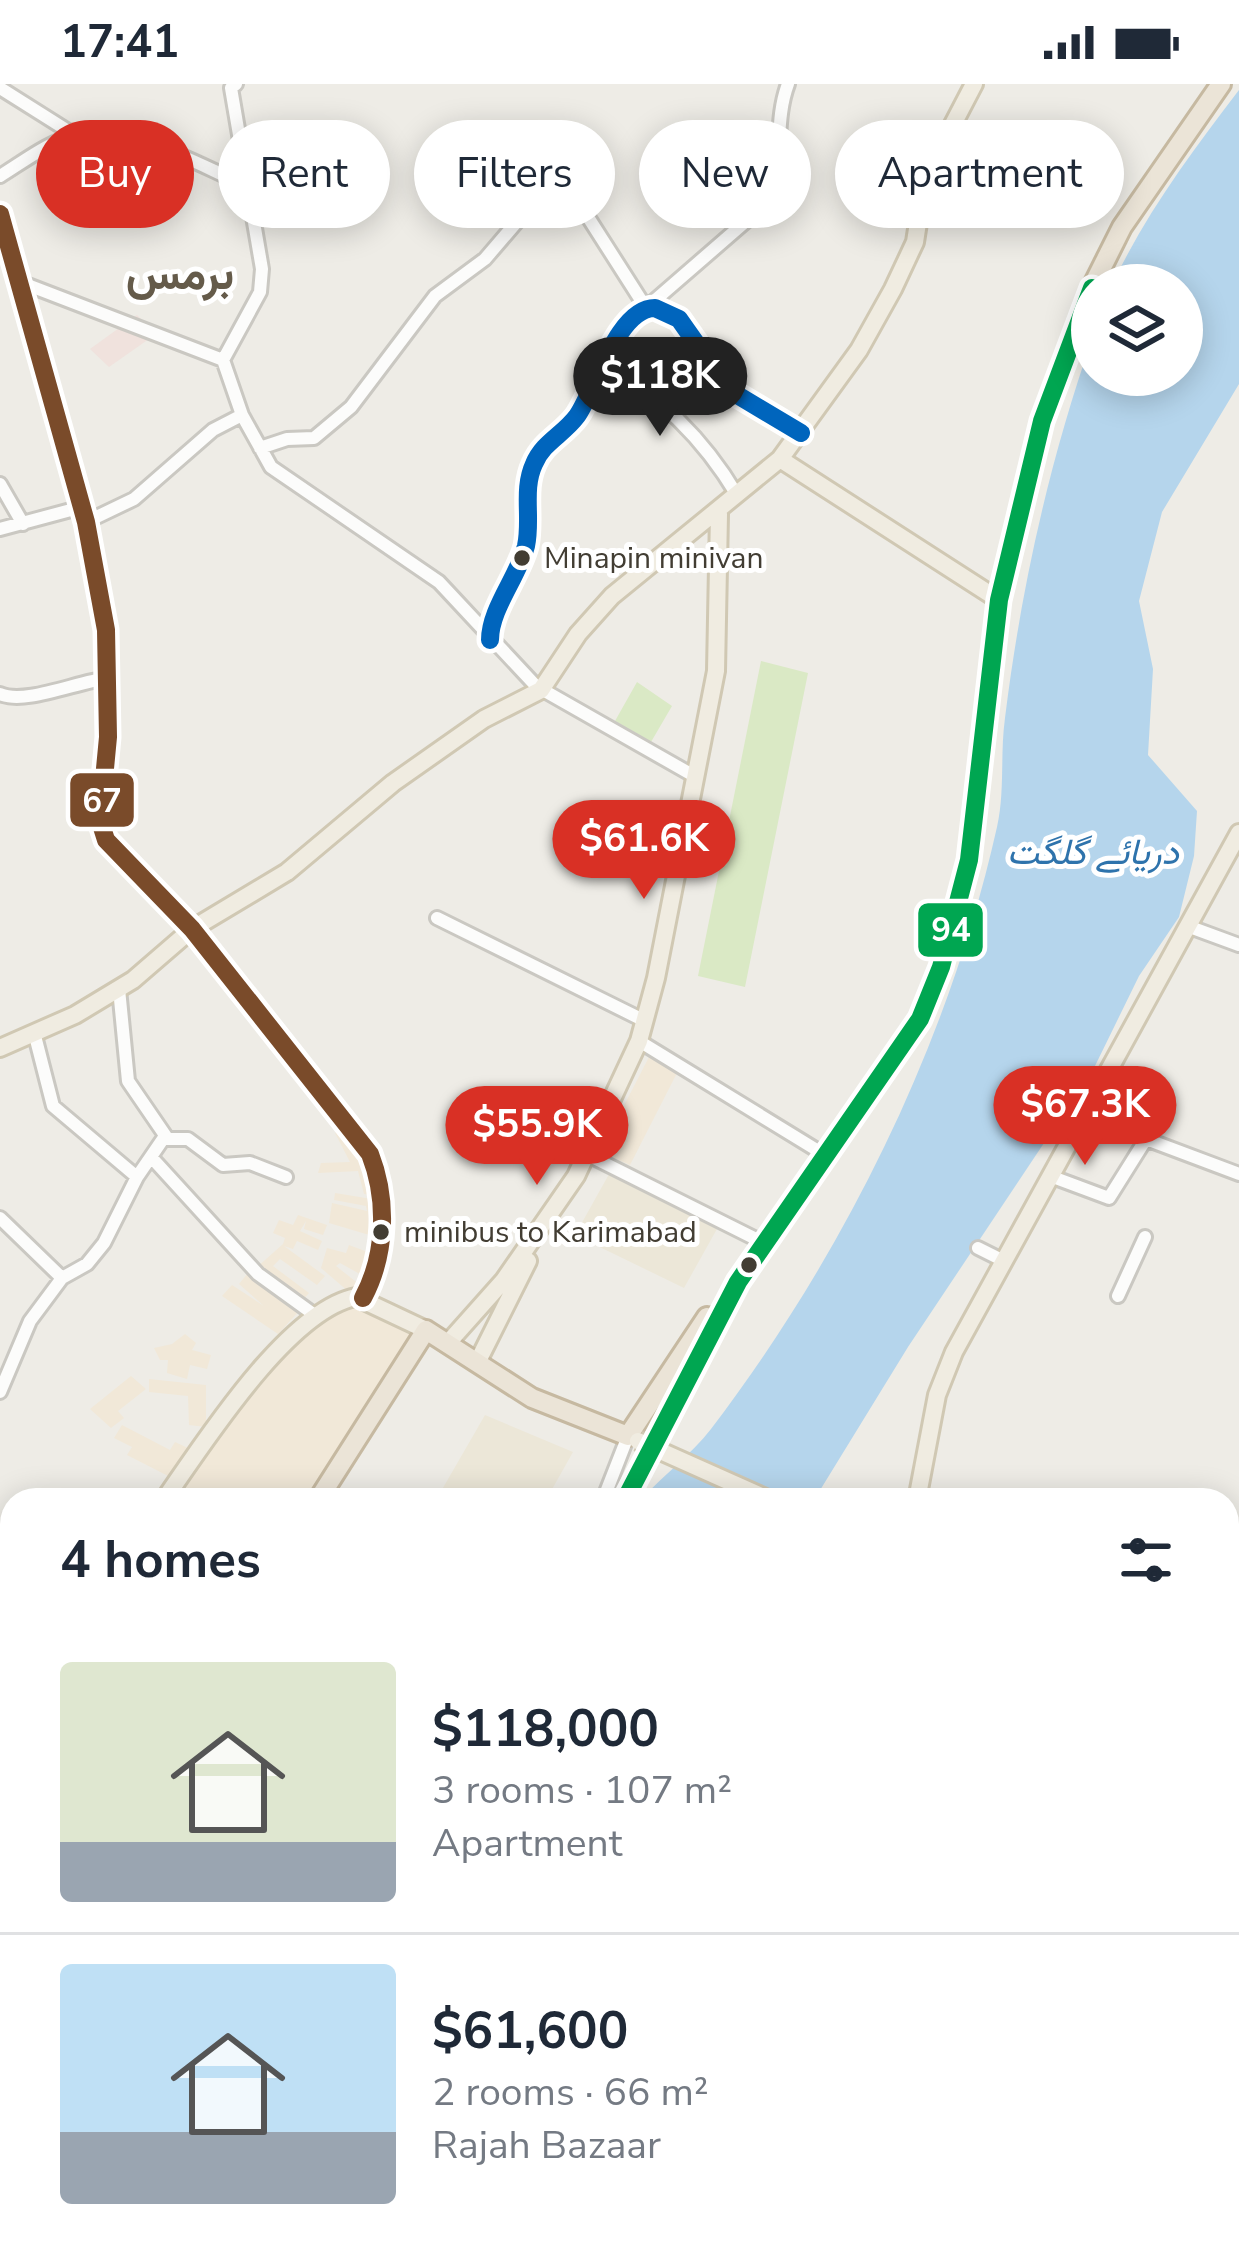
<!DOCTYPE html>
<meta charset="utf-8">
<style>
body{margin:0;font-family:"Nunito Sans",Vazirmatn,sans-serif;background:#f2f2f3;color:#1f2937;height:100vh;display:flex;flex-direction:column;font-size:45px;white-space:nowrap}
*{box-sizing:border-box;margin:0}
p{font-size:39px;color:#747a83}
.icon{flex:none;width:66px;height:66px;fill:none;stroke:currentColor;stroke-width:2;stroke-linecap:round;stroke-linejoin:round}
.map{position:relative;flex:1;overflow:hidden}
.panel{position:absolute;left:0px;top:1404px;width:1239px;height:771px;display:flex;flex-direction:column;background:#fff;border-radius:36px 36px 0 0;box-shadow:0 6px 30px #0003}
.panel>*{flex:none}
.guide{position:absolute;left:36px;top:36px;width:1167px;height:108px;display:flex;gap:24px}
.controls{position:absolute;left:1071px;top:180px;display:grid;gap:24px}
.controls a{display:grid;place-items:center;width:132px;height:132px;border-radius:50%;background:#fff;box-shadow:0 6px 30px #0003;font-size:60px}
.price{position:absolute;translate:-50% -102px;padding:0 27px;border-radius:42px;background:#d93025;color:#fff;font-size:39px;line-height:78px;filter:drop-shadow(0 3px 6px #0008)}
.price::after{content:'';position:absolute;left:50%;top:72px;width:36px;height:27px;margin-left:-18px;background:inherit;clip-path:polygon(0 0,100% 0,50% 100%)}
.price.active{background:#222;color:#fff}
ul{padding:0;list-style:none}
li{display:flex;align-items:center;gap:36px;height:300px;padding:0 60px}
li+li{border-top:3px solid #e0e1e3}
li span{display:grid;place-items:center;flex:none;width:336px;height:240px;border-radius:12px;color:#555}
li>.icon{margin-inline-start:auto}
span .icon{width:144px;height:144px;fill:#fffc;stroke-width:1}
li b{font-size:51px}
h2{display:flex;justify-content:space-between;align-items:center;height:144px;padding:0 60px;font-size:51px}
.pill{padding:0 42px;border-radius:54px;background:#fff;box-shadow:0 6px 30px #0003;font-size:42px;line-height:108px}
.pill.active{background:#d93025;color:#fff}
.status{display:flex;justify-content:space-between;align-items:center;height:84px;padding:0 60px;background:#fff;direction:ltr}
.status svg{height:33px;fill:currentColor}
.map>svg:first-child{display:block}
.commercial{fill:#f1e8d8}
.education{fill:#ece7d8}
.medical{fill:#f0e2dd}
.green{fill:#dae9c5}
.water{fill:#b5d5ec}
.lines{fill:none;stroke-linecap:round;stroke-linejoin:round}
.minor-casing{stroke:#cac8c2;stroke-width:18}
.major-casing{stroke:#d0c8b3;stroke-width:22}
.highway-casing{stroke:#c6b9a1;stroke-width:24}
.minor{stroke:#fcfcfb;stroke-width:12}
.major{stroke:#f0ece1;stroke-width:16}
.highway{stroke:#ebe4d7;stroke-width:18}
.major-bridge-casing{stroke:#d0c8b3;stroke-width:22;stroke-linecap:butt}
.major-bridge{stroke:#f0ece1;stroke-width:16}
.bus-1-casing{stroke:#fff;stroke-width:27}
.bus-2-casing{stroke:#fff;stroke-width:27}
.bus-3-casing{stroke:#fff;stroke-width:27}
.bus-1{stroke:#7a4b2a;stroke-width:18}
.bus-2{stroke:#0065bd;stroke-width:18}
.bus-3{stroke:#00a651;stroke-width:18}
.bus-dot{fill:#423d33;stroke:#fff;stroke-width:4.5}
.labels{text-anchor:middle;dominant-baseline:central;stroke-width:10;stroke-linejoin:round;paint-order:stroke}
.bus-label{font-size:30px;fill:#423d33;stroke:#fff;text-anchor:start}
.water-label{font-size:36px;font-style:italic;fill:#2e73ac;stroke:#fff}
.district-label{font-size:45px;font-weight:bold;fill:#655b4a;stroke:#fff}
.line-badge{stroke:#fff;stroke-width:4.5}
.badge-label{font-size:33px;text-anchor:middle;font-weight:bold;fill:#fff}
</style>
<div class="status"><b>17:41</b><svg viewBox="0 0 49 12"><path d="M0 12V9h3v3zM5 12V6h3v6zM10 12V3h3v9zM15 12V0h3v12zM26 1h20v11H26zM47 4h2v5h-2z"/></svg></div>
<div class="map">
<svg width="1239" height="2173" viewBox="0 0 1239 2173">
<rect width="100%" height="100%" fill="#eeece6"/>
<path class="commercial" d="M649,973L678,987L630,1081L600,1068Z
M344,1041L369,1081L375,1112L364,1110L358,1087L318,1089L321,1079L350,1078L335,1049Z
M335,1109L378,1116L376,1153L329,1139L332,1119L367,1127L366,1122L334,1116Z
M298,1131L327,1141L323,1151L304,1145L306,1137L300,1147L322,1157L318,1166L297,1157L293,1165L284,1162L325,1192L317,1201L280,1175L273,1182L309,1209L302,1217L256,1184L283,1160L285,1154L273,1149L279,1136L293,1141Z
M349,1161L373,1170L367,1194L340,1179L336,1182L360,1201L349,1208L321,1184L327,1164L346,1169Z
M248,1189L301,1225L278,1250L222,1212L232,1201L264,1222L239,1200Z
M348,1214L426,1245L318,1416H164L294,1251Z
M185,1250L196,1259L192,1266L211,1271L207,1285L190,1281L187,1295L167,1289L168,1276H160L154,1264L172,1260Z
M131,1292L146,1305L118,1327L124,1334L111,1344L90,1325Z
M149,1295L206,1301V1343L189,1341L188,1312L149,1308Z
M122,1341L170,1366L175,1358L190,1365L172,1394L127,1371L132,1363L114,1354Z"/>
<path class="education" d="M613,1083L722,1136L684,1204L575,1151Z
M485,1331L573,1368L546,1416H436Z"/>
<path class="medical" d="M137,231L156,250L109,283L90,265Z"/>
<path class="green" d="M761,577L808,589L745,903L698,892Z
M637,598L672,622L651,658L615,637Z"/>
<path class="water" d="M1239,6V300L1162,428L1139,517L1153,585L1148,671L1197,727L1194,772L1179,833L1139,892L1094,984L908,1263L814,1416H641C663,1391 691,1371 711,1345C845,1169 949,958 997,743C1005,708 1000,670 1005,634C1021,504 1049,379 1092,255V291H1182V201H1112C1146,129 1191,69 1239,6Z
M466,2163H614L615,2173H465Z"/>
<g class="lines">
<g class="minor-casing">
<path id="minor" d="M0,4L73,50
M0,92C23,78 50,57 76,51C133,40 199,82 250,103
M565,97L646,224L767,119C785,82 773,40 788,0
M0,130L86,438L106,546L108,653L100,737L106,756L192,845
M20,198L223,276
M600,280C657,307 705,357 737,411
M242,331L271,383L439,498L536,602L696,693
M260,364L287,355L314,354L351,323L435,212L485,175L521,133L597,72
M0,400L23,440
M86,438L134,415L213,346L242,331L223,276L260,208L262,185L231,4L236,0
M0,445L82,423
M490,556C490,525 518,493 526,462C532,434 522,406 534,380C543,358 563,351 577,332C595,307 617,224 655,224L679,235L729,306L801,349
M0,610C25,621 76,598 108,594
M437,834L645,937
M1190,843L1239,861
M119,905L128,997L167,1054
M34,948L53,1022L137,1093
M639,957L820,1068
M588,1071L768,1161
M152,1074L258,1190L316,1232
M1050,1092L1109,1114L1146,1055L1239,1090
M0,1134L62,1194
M978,1164L1002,1176
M1118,1212L1145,1153
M0,1308L30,1237L62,1194L87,1180L104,1159L137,1093L163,1055H188L223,1081L250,1079L286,1093
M603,1416L628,1352
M0,1452L12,1458
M1227,1696L1239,1700
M1227,1810H1229
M0,1996L12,1990
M0,2152L12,2150
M79,2173L83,2163
M277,2173L287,2163
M889,2173L892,2163"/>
</g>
<g class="major-casing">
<path id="major" d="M780,375L999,516
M192,845L370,1070C388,1116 386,1171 363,1214
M0,964L75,931L133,896L192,845L287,788L393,699L484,635L541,606L578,550L612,512L780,375L859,266L893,205L915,158L925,94L974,0
M447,1260L504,1196L576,1092L639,957L656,894L716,587L719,430
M477,1279L528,1177
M164,1416C203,1360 288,1226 356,1213L426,1246
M917,1416L937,1311L954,1268L1239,749
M738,2173L742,2163"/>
</g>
<g class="highway-casing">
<path id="highway" d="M1093,201L1122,143L1221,0
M318,1416L426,1246L532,1314L628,1352L707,1233
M625,1416L738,1198L920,935L941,883L969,776L999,516L1042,337L1092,204
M0,1729L12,1719
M451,2173L453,2163"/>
</g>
<use href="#minor" class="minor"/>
<use href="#major" class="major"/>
<use href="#highway" class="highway"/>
<g class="major-bridge-casing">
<path id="major-bridge" d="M638,1357L770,1416"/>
</g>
<use href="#major-bridge" class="major-bridge"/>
<g class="bus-1-casing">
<path id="bus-1" d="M0,130L86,438L106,546L108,653L100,737L106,756L192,845L370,1070C388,1116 386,1171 363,1214"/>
</g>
<g class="bus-2-casing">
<path id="bus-2" d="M490,556C490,525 518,493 526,462C532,434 522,406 534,380C543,358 563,351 577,332C595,307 617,224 655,224L679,235L729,306L801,349"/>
</g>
<g class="bus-3-casing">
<path id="bus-3" d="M625,1416L738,1198L920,935L941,883L969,776L999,516L1042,337L1092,204"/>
</g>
<use href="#bus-1" class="bus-1"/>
<use href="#bus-2" class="bus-2"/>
<use href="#bus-3" class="bus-3"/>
</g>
<g class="bus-dot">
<circle cx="522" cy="474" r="10"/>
<circle cx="381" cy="1148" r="10"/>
<circle cx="749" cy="1181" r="10"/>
</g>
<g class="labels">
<g class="bus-label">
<text x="544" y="474">Minapin minivan</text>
<text x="404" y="1148">minibus to Karimabad</text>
</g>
<g class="water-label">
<text x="1093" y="768">دریائے گلگت</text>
</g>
<g class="district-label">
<text x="180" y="190">برمس</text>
</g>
</g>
<g class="line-badge">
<rect x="68" y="687" width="68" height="58" rx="12" fill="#7a4b2a"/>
<rect x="916" y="817" width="69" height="58" rx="12" fill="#00a651"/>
</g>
<g class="badge-label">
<text x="102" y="728">67</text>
<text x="951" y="857">94</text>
</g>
</svg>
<div class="controls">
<a><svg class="icon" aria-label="layers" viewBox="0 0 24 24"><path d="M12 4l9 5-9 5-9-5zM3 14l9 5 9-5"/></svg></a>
</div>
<b class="price active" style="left:660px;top:355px">$118K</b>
<b class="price" style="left:644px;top:818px">$61.6K</b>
<b class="price" style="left:1085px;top:1084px">$67.3K</b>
<b class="price" style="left:537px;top:1104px">$55.9K</b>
<div class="guide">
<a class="pill active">Buy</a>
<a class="pill">Rent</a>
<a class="pill">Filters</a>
<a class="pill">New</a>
<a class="pill">Apartment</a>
</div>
<section class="panel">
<h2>4 homes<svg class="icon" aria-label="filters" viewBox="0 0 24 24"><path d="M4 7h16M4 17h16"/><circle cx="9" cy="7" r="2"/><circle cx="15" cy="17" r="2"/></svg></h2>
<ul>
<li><span style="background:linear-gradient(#dfe7d0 75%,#9aa5b1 0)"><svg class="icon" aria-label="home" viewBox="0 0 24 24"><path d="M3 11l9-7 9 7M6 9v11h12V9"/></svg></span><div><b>$118,000</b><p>3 rooms · 107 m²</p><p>Apartment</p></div></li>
<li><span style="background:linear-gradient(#bfe0f5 70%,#9aa5b1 0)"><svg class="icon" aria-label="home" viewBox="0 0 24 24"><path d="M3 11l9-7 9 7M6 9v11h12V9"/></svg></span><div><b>$61,600</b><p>2 rooms · 66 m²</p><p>Rajah Bazaar</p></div></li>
</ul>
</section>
</div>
